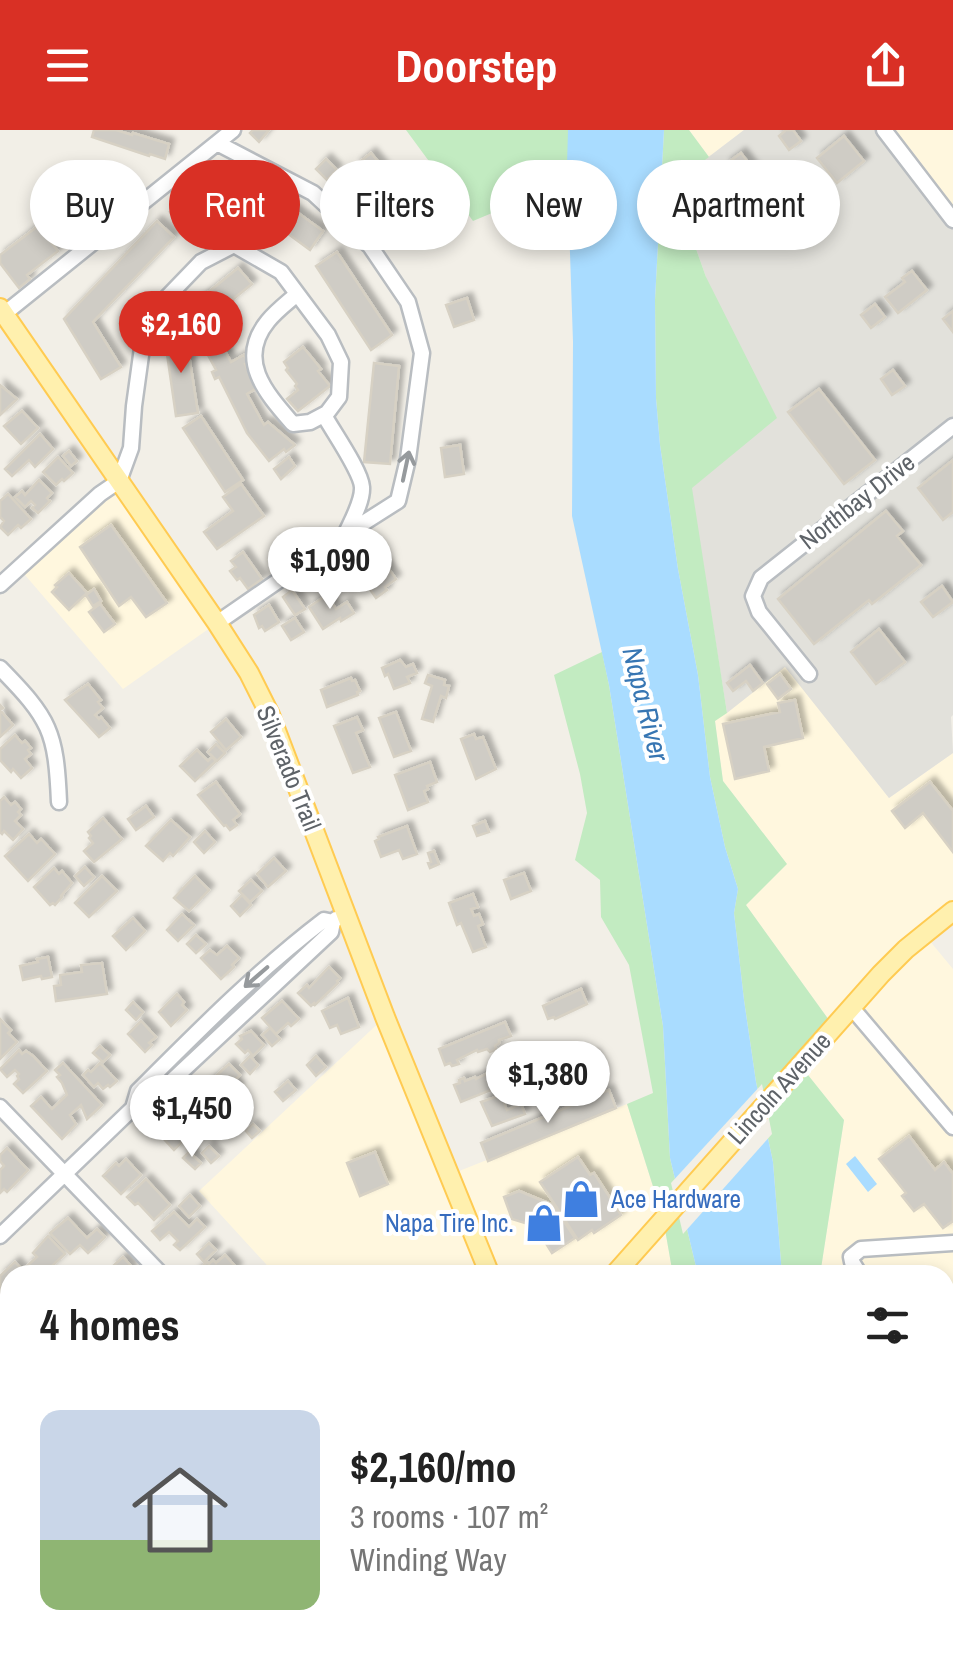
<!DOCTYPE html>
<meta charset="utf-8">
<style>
body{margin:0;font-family:"Archivo Narrow",sans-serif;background:#f6f6f6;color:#222;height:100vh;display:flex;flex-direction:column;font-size:38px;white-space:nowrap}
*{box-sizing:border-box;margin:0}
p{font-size:32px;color:#767676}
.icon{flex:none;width:55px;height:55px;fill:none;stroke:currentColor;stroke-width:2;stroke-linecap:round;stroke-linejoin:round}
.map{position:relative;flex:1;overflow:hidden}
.panel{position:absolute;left:0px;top:1135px;width:955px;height:392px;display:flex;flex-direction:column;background:#fff;border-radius:30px 30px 0 0;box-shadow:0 5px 15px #0003}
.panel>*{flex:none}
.guide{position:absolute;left:30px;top:30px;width:895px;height:90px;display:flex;gap:20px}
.price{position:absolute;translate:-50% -85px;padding:0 22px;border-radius:35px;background:#fff;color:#222;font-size:32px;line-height:65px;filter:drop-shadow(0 2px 5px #0008)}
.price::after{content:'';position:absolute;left:50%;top:60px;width:30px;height:22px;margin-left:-15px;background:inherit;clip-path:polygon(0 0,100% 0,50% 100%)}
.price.on{background:#d93025;color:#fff}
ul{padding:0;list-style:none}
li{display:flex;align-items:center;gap:30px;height:250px;padding:0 40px}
li span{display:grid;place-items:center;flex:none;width:280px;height:200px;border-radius:20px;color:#555}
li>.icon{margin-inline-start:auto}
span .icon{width:120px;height:120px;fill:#fffc;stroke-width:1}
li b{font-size:42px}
h2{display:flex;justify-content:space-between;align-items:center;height:120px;padding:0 40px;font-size:42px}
.pill{padding:0 35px;border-radius:45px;background:#fff;box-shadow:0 5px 15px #0003;font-size:35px;line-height:90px}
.pill.on{background:#d93025;color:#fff}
header{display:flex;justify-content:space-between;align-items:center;height:130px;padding:0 40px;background:#d93025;color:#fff;font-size:45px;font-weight:700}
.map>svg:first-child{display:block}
.commercial{fill:#fff7de}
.industrial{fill:#e2e1db}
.green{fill:#c2ebc1}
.water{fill:#a9dcff}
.pier{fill:#f2efe7}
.building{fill:#cfccc5;stroke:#d7d1c4;stroke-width:2.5;filter:url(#shadow)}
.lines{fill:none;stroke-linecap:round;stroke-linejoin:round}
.minor-casing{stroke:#b9bdc1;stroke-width:19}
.major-casing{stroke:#ffcb52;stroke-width:22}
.minor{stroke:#fff;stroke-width:14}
.major{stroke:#fff0ae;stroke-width:18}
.oneway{stroke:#969a9d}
.labels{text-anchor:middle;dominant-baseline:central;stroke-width:8;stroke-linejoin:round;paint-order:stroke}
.street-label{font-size:25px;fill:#5e6368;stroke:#fff}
.shop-label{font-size:25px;fill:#366cbe;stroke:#fff;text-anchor:start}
.water-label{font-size:28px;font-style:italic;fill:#3776b3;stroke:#fff}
</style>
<header><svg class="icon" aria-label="menu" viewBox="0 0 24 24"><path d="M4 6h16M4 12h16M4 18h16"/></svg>Doorstep<svg class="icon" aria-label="share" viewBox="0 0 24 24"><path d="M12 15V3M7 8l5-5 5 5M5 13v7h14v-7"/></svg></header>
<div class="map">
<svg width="953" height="1526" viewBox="0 0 953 1526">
<defs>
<filter id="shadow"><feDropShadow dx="5" dy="-5" stdDeviation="2.5" flood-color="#0004"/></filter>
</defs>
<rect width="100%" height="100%" fill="#f2efe7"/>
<path class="commercial" d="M689,0H744L709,27Z
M884,0H953V90Z
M119,351L217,493L123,559L19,438Z
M785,536L889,668L953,623V781L924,804L953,839V1252H945V1145H820L844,990L800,935L834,897L746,775L786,733L723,651L715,591Z
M385,887L449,1045L627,974L663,1088L673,1145H276L199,1061Z"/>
<path class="industrial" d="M744,0H884L953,90V585L951,587L953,623L889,668L785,537L727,583L691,358L706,147L673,54Z"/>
<path class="green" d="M406,0H568V51L473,91Z
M664,0H689L709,27L673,54L706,147L777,288L692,358L727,583L715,591L723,651L787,734L746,775L834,897L800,935L844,990L820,1145H782L773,1032L756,952L744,870L734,783L738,759L725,717L710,647L698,545L678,439L660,315L656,268L655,170Z
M602,522L609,555L663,896L670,1028L698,1145H673L663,1088L627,974L653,963L629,835L601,787L600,750L575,730L587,683L580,644L554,545Z
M953,1359V1526H798L795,1518H945V1360Z"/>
<path class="water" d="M568,0H664L655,170L656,268L660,315L678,439L698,545L710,647L725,717L738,759L734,783L744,870L756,952L773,1032L782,1145H698L670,1028L663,896L609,555L572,386L573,212L567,35Z
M855,1026L877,1054L868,1062L846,1034Z
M953,1280V1359L945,1360V1286Z"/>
<path class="pier" d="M762,954L772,1004L683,1104L671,1053Z"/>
<path class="building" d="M94,0H116L132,5L133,3L169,14L165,29L150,24L149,26L92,7Z
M253,0H269L259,12L250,3Z
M786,0H793L801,11L789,20L779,6Z
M844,6L864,31L837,53L817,28Z
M371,23L386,41L372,55L356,35Z
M741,23L755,41L726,62L718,52L732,42L726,34Z
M326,29L337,40L327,50L316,39Z
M239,40L323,101L310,120L238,67L182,101L170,82Z
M401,47L411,65L393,75L391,72L383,76L379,73L374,74L367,62L391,48L393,52Z
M358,67L365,81L352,88L345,75Z
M157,91L174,107L93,192L121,237L101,249L64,189Z
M391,92L399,105L386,113L378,99Z
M38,96L58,121L27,145L30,149L19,158L0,133V125Z
M337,122L392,205L371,220L316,136Z
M238,138L252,154L192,202L179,186Z
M912,141L927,160L898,183L885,167L905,152L902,148Z
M467,168L474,190L454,197L446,175Z
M875,174L885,187L871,198L861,185Z
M953,181V202L943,189Z
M186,206L198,283L176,286L165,210Z
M223,217L231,232L244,225L248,232L245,234L257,258L247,264L264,295L268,292L295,315L286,322L284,319L269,331L247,303L219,247L215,249L212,242L216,240L208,225Z
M303,217L321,239L318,241L330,256L298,281L287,269L298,260L295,256L297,254L286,240L288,238L284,232Z
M374,233L399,236L390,334L364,332Z
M893,240L905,256L892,265L881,249Z
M0,255L17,269L0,285Z
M819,259L875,330L844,354L788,282Z
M22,281L38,298L21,314L4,296Z
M201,286L243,350L225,362L183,298Z
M40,304L53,319L35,337L29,330L12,346L5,339Z
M460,315L464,344L445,347L441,318Z
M69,321L77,331L71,336L63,326Z
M58,327L73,343L64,351L62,349L56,355L43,342Z
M289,327L295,336L281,349L274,339Z
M953,330V382L943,390L918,358Z
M39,350L52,363L47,368L50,371L38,383L32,378L35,375L31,371L25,377L15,367L22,361L25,365Z
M241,354L264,386L217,419L204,402L233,381L223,367Z
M8,364L31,389L21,398L18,395L8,405L0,397L4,391L0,387V371Z
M886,381L903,401L897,406L921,435L872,474L869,470L814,514L778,469Z
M111,395L167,473L146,487L131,467L119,476L80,417Z
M373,417L396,449L385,457L387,460L376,468L351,432Z
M243,422L262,449L248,459L240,448L237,450L230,441L236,437L231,431Z
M69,443L87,463L69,480L52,462L57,457L55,455Z
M942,456L953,472L933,487L921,472Z
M94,459L101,471L93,476L86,465Z
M292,460L305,479L295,485L283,467Z
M327,465L336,479L347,472L354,483L341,491L340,488L323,499L309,477Z
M100,474L115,494L104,502L89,482Z
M269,475L279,492L265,501L262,496L259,498L254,485Z
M295,488L304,502L291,510L282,496Z
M879,499L905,532L876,554L851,522Z
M400,530L406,537L413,534L417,543L407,547L410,553L394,559L388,544L385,546L382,538Z
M750,535L763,553L753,561L746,551L733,561L727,553Z
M780,544L791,559L778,569L767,554Z
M428,545L445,550L444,555L449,556L446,568L441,566L433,592L422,589L432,556L425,553Z
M351,548L352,551L355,550L360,561L357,562L358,565L327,577L321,560Z
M88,554L101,570L98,572L103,578L95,585L99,589L101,587L110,598L99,607L65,570Z
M795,570L803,608L764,617L769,641L735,649L723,594L780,582L778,573Z
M0,575L3,578L0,580L13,595L0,607Z
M396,582L411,621L394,627L379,588Z
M357,587L363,600L356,603L370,637L353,643L334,596Z
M226,589L241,607L226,620L211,602Z
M474,604L476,609L483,607L496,639L476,649L461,609Z
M15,605L22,613L25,611L31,618L28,620L31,624L25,629L32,638L21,648L13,639L11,642L0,630V619Z
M216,614L225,623L217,631L208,622Z
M197,620L208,631L212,627L216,631L195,651L180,636Z
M430,632L437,652L427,656L428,659L424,661L428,672L408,680L395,645Z
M216,652L240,684L233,690L237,695L230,700L226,695L224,696L198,665Z
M930,652L953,681V722L923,683L905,698L892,681Z
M4,667L11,675L15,672L21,679L18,682L21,685L15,691L23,699L13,710L4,701L2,704L0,702V671Z
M146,676L154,687L136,700L128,689Z
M103,688L122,709L94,732L84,721L93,713L89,708L91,706L88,702Z
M171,690L190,707L173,726L170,723L163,731L146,716Z
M485,691L489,702L477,706L473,696Z
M407,696L417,724L403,729L399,720L381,727L375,711L379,709L378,707Z
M205,701L215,712L204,723L194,712Z
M29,704L37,713L41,709L55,724L28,751L5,726Z
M434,721L439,734L430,738L428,733L431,732L428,723Z
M274,728L286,741L268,757L257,744Z
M85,737L94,747L84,756L75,746Z
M54,738L59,744L62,741L72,753L61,766L62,767L55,775L53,773L50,775L34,757Z
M524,743L531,761L511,769L504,750Z
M102,746L117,761L89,787L75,773Z
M195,746L209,760L189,781L174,768Z
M251,750L262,761L250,772L239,761Z
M473,764L478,777L471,779L474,786L479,784L483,794L478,796L486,817L473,822L461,793L457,795L449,773Z
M242,765L251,775L240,786L231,776Z
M182,784L194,795L178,811L167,800Z
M133,788L145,801L126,820L113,806Z
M196,805L206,814L196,823L187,814Z
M227,816L239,828L232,835L234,837L221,849L201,828L210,820L217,825Z
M48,827L52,847L42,849L41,846L23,850L20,836L38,832L37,829Z
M102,833L107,864L56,871L54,856L61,855L60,845L82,842L81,835Z
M329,837L340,848L337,851L338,853L315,875L314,873L311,876L298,863L307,855L309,858Z
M581,859L587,874L555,889L554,887L548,889L543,876Z
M177,864L184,872L182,875L187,880L171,896L159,882Z
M348,868L359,897L341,904L337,895L330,898L322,881Z
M282,871L299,889L291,896L288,893L276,904L262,888Z
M133,872L143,882L136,890L126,880Z
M0,889L11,900L8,903L17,912L0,929Z
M141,891L156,907L149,913L152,915L145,922L128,904Z
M505,892L511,906L499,910V913L495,916L496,919L490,922L487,919L478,922L477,920L457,930L459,934L452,936L450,933L445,935L439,919Z
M270,898L280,909L272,916L262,905Z
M251,901L264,915L253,926L248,920L245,923L236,914L242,909L240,906Z
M100,916L110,925L103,932L93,923Z
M19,920L22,924L26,921L33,926L47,941L23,963L14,954L19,949L17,946L19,944L15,940L7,947L0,939Z
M594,925L601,943L582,950L575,934Z
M250,926L258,935L250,944L241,935Z
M316,926L326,937L316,946L307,935Z
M564,931L565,935L572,932L576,942L537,960L530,946Z
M63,933L102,975L87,989L81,975L70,985L76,994L62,1009L31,976L41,967L52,979L67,965L62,953L57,947L60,945L55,940Z
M100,933L117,951L110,957L108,955L103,959L98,953L94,957L83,945L88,940L91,942Z
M501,933L502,936L509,933L516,950L461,972L454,955L460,953L459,950L464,948L465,951L475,947L476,949L497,938L495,935Z
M229,934L240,945L234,951L239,957L224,973L206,955Z
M288,951L296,960L283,971L275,962Z
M609,960L616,978L488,1031L481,1013Z
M501,965L507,980L521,974L525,984L492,996L481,972Z
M199,980L219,1002L211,1009L205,1004L199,1010L184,994L192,987L191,985Z
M253,994L260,1001L252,1008L246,1001Z
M172,1000L183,1011L174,1020L163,1008Z
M909,1006L935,1040L944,1032L953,1044V1091L943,1098L924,1074L914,1081L902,1066L906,1063L879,1029Z
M209,1016L219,1026L211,1033L202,1023Z
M7,1018L28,1040L7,1062L4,1059L0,1063V1040L4,1036L0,1031V1025Z
M189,1022L201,1033L195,1039L183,1028Z
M375,1022L388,1054L360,1066L347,1033Z
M578,1027L590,1045L594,1043L621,1085L594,1103L592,1100L578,1110L540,1052Z
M126,1029L141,1045L121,1064L103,1046L116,1033L119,1036Z
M146,1049L170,1075L154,1090L138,1073L135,1075L127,1067Z
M519,1061L553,1075L575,1108L552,1123L535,1096L512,1089L504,1067Z
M190,1065L200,1076L189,1087L179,1076Z
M174,1082L189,1097L197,1089L205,1097L180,1120L174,1115L178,1111L169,1102L160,1110L152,1101Z
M68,1088L87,1108L97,1099L105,1107L88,1123L80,1115L70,1124L50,1103Z
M48,1106L65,1124L42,1145H36L27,1136L37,1127L33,1123Z
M209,1113L216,1120L204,1132L197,1124Z
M225,1125L237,1138L230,1145H197L195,1143L207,1132L209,1134L213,1130L216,1133Z
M123,1127L132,1137L129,1140L133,1145H120L112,1137Z
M15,1132L27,1145H10V1172L6,1176L0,1169V1146Z
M10,1375V1398L7,1395L9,1393L0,1387Z
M54,1518L57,1522L59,1520L56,1518H71L78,1525L41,1526Z
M171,1518H197L200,1520L193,1526H179Z
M566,1518H603L584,1526H552L551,1524Z
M730,1518L734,1526H714L718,1524L717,1522Z
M741,1518H772L775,1524L780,1522L782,1526H745Z"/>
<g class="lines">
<g class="minor-casing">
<path id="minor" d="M884,0L953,90
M217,13L313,63L370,116L408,172L422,223L408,329L398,371L346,404L217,493
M4,184L233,0
M324,285C332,300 361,341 362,357C363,371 352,390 346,403
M0,455L100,364L119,351L131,318L134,276L146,189L201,132L234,115L281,142L328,205L341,232L339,267L327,283L310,292L293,294C266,263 236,230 268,191C276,181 288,172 297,164
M0,538C50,589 56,601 59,672
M809,544L759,482L753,466L761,448L953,296
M852,878L953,997
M0,977L162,1145
M133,978L138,961C197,902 257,841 324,790L333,792L336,789
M0,1106L133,978L149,972L331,802L333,792
M860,1145L852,1132L851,1127L861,1119L953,1113
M945,1211L953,1210
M0,1265L10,1275
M0,1501L7,1464L10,1459
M233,1526L242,1518
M512,1526L521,1518"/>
</g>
<g class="major-casing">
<path id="major" d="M0,178L217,493L249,543L270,585L385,887L490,1145
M614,1145L881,844L906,819L953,781
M648,1518L651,1526"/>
</g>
<use href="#minor" class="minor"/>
<use href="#major" class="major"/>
</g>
<defs><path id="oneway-shaft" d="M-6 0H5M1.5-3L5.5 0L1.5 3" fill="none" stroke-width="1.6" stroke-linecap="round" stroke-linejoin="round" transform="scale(2.5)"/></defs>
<g class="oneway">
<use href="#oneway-shaft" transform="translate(406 336) rotate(-78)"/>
<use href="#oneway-shaft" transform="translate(256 847) rotate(139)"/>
</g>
<defs>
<g id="shop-bare" transform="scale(3)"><path d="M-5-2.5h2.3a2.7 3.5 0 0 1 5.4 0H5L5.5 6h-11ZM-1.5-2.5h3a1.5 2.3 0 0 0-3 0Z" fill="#3f7fe0" stroke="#fff" stroke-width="2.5" paint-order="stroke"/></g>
</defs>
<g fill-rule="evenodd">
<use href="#shop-bare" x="581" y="1069"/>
<use href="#shop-bare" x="544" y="1093"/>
</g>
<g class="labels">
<g class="street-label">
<text transform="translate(857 371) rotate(-38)">Northbay Drive</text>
<text transform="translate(289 638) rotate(68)">Silverado Trail</text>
<text transform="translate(779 958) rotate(-48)">Lincoln Avenue</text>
</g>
<g class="shop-label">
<text x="611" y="1069">Ace Hardware</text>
<text x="514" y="1093" text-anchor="end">Napa Tire Inc.</text>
</g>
<g class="water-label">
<text transform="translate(646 574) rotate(76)">Napa River</text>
</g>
</g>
</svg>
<b class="price on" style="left:181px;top:246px">$2,160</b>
<b class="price" style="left:330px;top:482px">$1,090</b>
<b class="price" style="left:548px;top:996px">$1,380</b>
<b class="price" style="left:192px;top:1030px">$1,450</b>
<div class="guide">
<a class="pill">Buy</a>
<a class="pill on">Rent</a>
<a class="pill">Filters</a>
<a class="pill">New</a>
<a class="pill">Apartment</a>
</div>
<section class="panel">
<h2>4 homes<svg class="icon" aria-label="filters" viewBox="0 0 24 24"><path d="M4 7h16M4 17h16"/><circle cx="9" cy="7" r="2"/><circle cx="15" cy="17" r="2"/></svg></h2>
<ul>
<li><span style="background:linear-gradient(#c9d6e8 65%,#8fb573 0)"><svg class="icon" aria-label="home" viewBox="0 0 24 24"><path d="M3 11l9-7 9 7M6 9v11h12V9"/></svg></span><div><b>$2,160/mo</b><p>3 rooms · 107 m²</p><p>Winding Way</p></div></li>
</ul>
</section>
</div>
